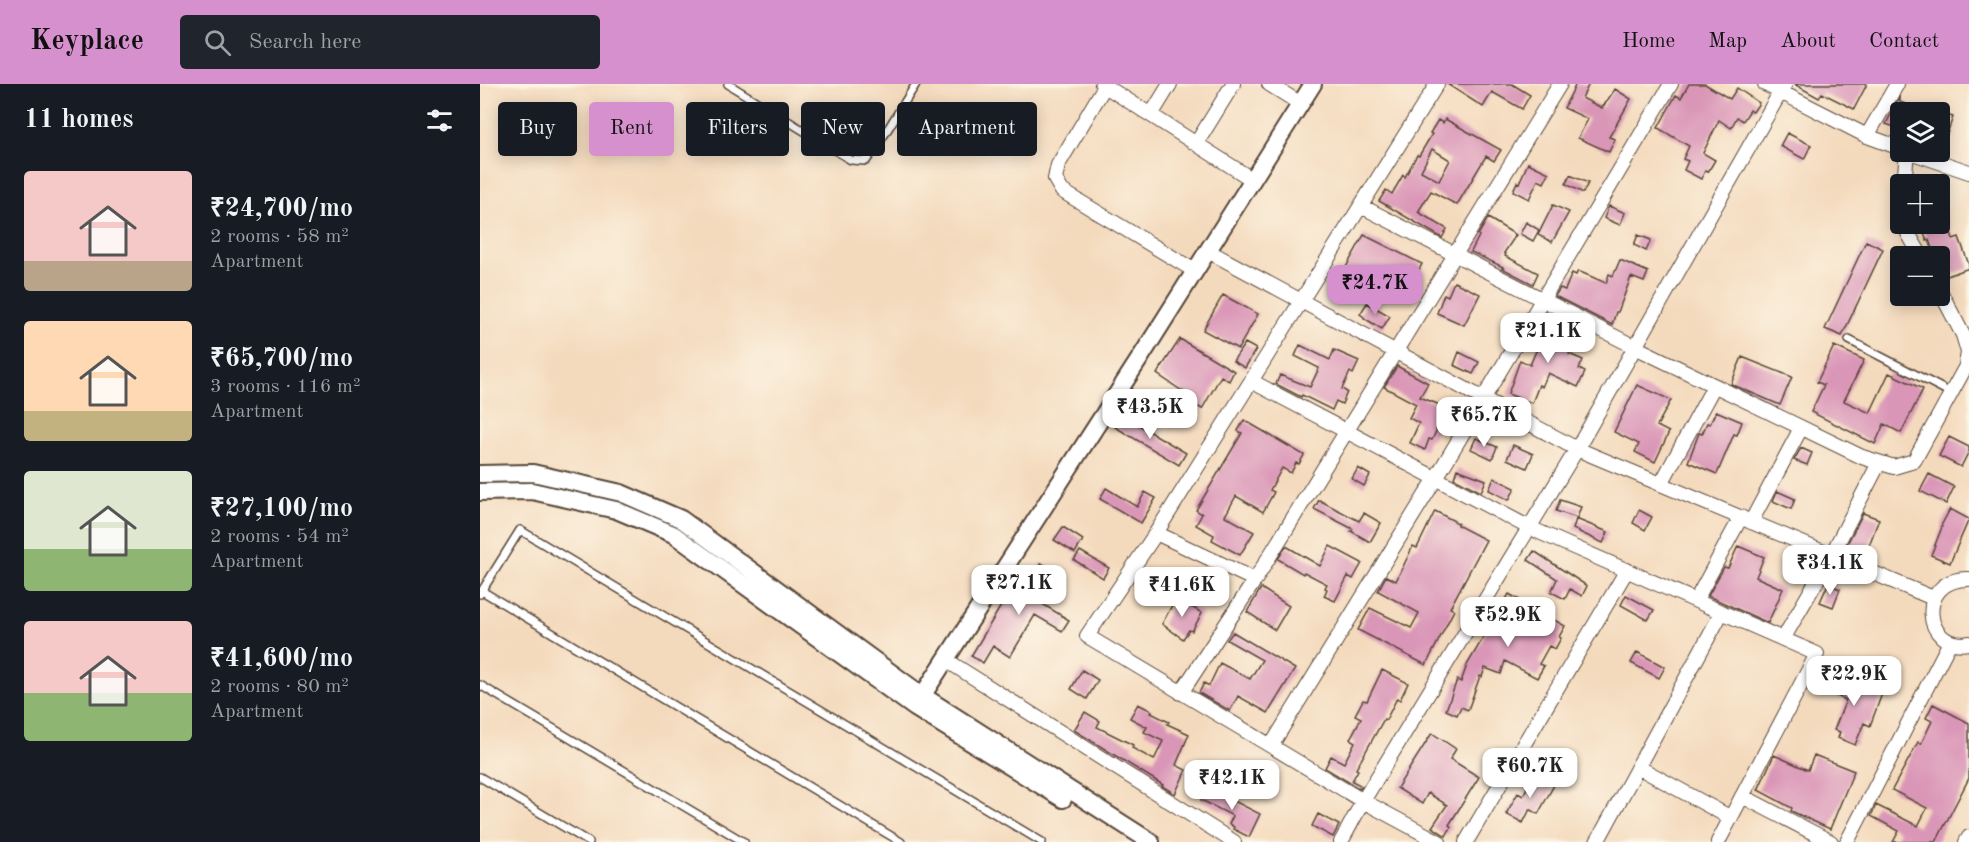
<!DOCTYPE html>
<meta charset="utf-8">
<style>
body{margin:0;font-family:"Old Standard TT",serif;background:#20242c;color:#f1f3f6;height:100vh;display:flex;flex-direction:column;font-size:22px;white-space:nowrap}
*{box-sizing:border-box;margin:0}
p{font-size:20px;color:#9ea1a6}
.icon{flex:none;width:33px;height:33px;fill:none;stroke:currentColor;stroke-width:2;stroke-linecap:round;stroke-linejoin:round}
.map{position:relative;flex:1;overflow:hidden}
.drawer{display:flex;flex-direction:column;background:#171b24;width:480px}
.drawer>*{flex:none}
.hud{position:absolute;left:18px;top:18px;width:570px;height:54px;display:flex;gap:12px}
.tools{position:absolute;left:1410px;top:18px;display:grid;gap:12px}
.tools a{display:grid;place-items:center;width:60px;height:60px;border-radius:6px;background:#171b24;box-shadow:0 3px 15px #0003;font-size:30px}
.price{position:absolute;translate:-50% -51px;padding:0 14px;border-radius:12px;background:#fff;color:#222;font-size:20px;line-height:39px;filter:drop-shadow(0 2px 3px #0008)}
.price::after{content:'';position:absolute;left:50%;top:36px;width:18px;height:14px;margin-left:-9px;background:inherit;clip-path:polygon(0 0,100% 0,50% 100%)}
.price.current{background:#d690ce;color:#111}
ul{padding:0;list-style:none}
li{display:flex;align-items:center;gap:18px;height:150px;padding:0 24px}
li span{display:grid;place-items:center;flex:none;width:168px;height:120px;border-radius:6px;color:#555}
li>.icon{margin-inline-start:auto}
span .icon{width:72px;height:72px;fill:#fffc;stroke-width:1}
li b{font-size:26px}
h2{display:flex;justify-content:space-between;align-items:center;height:72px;padding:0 24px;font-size:26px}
.pill{padding:0 21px;border-radius:6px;background:#171b24;box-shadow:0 3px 15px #0003;font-size:21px;line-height:54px}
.pill.current{background:#d690ce;color:#111}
header{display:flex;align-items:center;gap:36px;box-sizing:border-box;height:84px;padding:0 30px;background:#d690ce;color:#111}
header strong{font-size:28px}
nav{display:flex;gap:33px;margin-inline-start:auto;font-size:21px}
.search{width:420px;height:54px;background:#20242c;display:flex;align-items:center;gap:15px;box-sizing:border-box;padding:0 21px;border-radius:6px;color:#9ea1a6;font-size:22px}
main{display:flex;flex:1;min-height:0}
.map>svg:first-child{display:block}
.building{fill:#da96b7;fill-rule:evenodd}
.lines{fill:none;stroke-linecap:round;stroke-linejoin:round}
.service-casing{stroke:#574436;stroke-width:10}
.minor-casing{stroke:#574436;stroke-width:16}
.tertiary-casing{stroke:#574436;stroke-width:20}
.service{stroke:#fff;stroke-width:7}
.minor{stroke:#fff;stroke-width:14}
.tertiary{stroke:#fff;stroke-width:16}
</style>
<header>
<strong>Keyplace</strong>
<div class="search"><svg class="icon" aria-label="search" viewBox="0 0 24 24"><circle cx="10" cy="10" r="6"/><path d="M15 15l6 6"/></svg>Search here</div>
<nav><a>Home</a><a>Map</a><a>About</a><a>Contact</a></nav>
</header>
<main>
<section class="drawer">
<h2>11 homes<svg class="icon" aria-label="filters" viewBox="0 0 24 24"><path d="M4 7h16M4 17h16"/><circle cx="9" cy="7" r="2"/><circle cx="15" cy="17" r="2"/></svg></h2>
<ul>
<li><span style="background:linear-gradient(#f6c9c9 75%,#b9a48a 0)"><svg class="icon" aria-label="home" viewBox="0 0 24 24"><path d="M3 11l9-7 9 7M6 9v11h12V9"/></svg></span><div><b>₹24,700/mo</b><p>2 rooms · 58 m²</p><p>Apartment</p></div></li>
<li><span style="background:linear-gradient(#ffd9b3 75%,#c2b280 0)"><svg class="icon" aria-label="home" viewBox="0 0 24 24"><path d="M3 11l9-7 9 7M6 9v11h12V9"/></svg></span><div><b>₹65,700/mo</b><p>3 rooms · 116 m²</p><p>Apartment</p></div></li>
<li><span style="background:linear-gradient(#dfe7d0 65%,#8fb573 0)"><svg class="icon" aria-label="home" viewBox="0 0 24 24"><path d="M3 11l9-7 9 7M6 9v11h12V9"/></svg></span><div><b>₹27,100/mo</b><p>2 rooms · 54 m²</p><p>Apartment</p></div></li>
<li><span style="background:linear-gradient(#f6c9c9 60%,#8fb573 0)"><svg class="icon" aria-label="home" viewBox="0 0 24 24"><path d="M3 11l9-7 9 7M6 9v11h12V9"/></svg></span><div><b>₹41,600/mo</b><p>2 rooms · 80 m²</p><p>Apartment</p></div></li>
</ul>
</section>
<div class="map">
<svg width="1489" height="758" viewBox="0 0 1489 758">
<rect width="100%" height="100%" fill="#fcf5e5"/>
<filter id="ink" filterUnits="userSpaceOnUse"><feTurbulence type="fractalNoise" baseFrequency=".0167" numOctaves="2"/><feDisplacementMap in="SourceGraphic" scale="12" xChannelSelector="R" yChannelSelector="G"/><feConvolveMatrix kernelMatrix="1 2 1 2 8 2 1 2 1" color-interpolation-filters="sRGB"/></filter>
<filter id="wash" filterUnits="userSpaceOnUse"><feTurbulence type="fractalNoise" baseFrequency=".008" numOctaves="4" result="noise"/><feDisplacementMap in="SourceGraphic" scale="24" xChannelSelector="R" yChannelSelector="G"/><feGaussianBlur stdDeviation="1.35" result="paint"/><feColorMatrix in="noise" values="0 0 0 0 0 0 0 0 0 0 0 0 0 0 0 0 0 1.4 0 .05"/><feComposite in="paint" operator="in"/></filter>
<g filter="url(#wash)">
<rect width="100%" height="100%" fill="#f4dabd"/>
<g id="blocks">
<path class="building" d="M967,0H1032L1050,11L1042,25L1012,8L1003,23Z
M1096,0H1109L1102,14L1122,24L1135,5L1151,15L1129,53L1135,55L1129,68L1098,54L1108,35L1084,24Z
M1209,0H1225L1250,15L1257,4L1279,19L1273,28L1270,26L1263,37L1257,33L1251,44L1239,36L1223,69L1235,76L1228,88L1225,87L1221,95L1204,86L1208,77L1203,75L1209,62L1178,44L1196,11L1201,14Z
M1314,0H1387L1374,25L1342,9L1339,14Z
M1420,12V18L1445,27V28H1420V45L1406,40Z
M1460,29L1473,33L1461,67H1460Z
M965,35L1021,66L1014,77L1006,72L977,121L951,107L938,128L967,145L962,154L899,117L906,106L912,110L923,91L925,93L937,71L939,72L952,50L950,49L958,36L963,39ZM952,65L970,76L959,97L941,87Z
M1307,49L1331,61L1324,75L1300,62Z
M1048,79L1069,89L1064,99L1058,96L1049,115L1033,107L1037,98L1039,99Z
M1090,91L1108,99L1103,109L1086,100Z
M1460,119H1462L1473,155L1479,153L1489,181V184L1462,194L1460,186V172H1455L1449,156L1447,157L1441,140H1460Z
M1073,121L1089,128L1072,158L1058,151Z
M1129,122L1145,129L1140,141L1124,134Z
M1008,134L1036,151L1024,169L1026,170L1025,172L1058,189L1053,200L1022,184L1023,183L991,168L999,152L998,151Z
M1046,138L1059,146L1053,157L1040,150Z
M884,151L942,180L925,212L896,197L895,200L890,198L886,207L863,196L867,186L865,185Z
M1158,151L1171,156L1166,167L1154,161Z
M1386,157L1403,165L1362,252L1345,245Z
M1140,176L1168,188L1164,198L1151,193L1138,228H1136L1132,241L1075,212L1080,204L1085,206L1092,189L1096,191L1098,187L1126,199L1129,190L1133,192Z
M974,198L1000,210L984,241L957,229L964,210L968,212Z
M743,211L778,230L758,265L723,246Z
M887,219L910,232L902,245L884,234V233L880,230Z
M1079,241L1098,249L1089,270L1103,276L1099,285L1105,288L1098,303L1068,289L1062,303L1059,301L1052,319L1028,310L1040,276L1050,281L1065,246L1072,249L1075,242L1078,243Z
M700,255L754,287L749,297L741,292L722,325L702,314L705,309L677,290Z
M765,259L776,265L765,284L753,277Z
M820,261L850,276L854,266L879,277L873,290L870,288L862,305L867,308L862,320L856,317L852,326L822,311L821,313L796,300L800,291L830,303L839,284L815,272Z
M1354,262L1384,276L1364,317L1390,329L1409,289L1443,305L1421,349L1404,340L1395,360L1331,328L1344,301L1337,298Z
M979,268L999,278L993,290L974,281Z
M1262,273L1312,293L1300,321L1251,300Z
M917,282L948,299L940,313L970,325L960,347L957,345L952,356L949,355L945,366L930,359L939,339L929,334L936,320L904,303Z
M1157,301L1191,316L1177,342L1189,348L1175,378L1155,368L1159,360L1134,348Z
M1236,327L1262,338L1257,351L1254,350L1237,390L1208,378L1219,349L1222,350L1227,339L1230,340Z
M642,331L706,369L699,381L635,343Z
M764,336L824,371L819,380L816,379L811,389L802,384L790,406L794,408L783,428L756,412L745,432L774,448L760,471L732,456L734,451L716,441L722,430L716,426L762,349L758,347Z
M1469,353L1489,363V367L1481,383L1459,372Z
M996,354L1017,363L1012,375L991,365Z
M1033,361L1053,370L1047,384L1027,375Z
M1321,364L1332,369L1327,381L1314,376Z
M878,384L890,391L884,402L872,395Z
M977,385L1006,396L1001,408L974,394Z
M1449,390L1474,403L1466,420L1440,407Z
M1014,394L1035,404L1029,416L1009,406Z
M626,404L657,423L665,408L676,414L661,439L620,415Z
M1297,407L1315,415L1311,425L1293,417Z
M839,416L879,437L884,429L901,439L890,458L871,447L873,445L834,425Z
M1080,416L1101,423L1097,434L1076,427Z
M1470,425L1489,435L1470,479L1451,471L1462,443L1461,442Z
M1159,426L1172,433L1165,446L1153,439Z
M955,427L978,439L977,441L1006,456L970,524L974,526L946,581L878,546L890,524L931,544L939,529L898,507L906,492L916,497L933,462L937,464Z
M1383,429L1399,435L1385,472L1365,464Z
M1096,435L1128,448L1123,459L1093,445Z
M583,443L603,456L595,469L574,456Z
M806,462L840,482L850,462L882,479L873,495L868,492L855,517L844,512L847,505L845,504L847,500L824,488L823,490L798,475Z
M1258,462L1284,473L1276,493L1303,505L1288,539L1228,512L1244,483L1248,484Z
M600,467L629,484L623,494L594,476Z
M1054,467L1107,502L1102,512L1090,505L1085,515L1071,508L1077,495L1048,476Z
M561,479L577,489L559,518L589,536L582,547L555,531L530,573L513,562L503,579L491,572L534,500L545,506Z
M1348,500L1360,505L1353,523L1340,518Z
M781,504L809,522L795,546L767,528Z
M1029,510L1085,542L1079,553L1081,554L1075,565L1069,562L1059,580L1064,582L1057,594L1025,577L1021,590L1005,584L1002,593L1000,592L988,626L981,623L977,631L966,626L977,596L981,598L987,581Z
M1146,511L1174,526L1168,536L1141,521Z
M696,514L722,529L712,547L709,546L703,555L682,540Z
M753,548L815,585L788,629L758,612L750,627L719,609L724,599L729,602L740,579L770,595L782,576L747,556Z
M1157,568L1185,583L1179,594L1151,579Z
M602,586L618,596L607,615L591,605Z
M902,586L928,599L920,616L917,614L906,636L904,635L876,685L878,686L872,697L882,702L880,705L845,684L851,672L864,679L875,658L870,655L881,634L875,631L883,616L887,617Z
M1340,593L1373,607L1378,596L1403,607L1390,642L1384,639L1375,661L1358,654L1360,648L1354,646L1366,616L1336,603Z
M658,620L672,627L671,629L689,638L687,640L709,650L696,681L706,686L695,710L682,702L683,701L594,646L605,628L620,637L617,643L653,661L652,664L674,676L683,657L664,648L667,643L650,634Z
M1453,620L1489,639V694L1456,758H1413L1419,747L1391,732L1396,721L1438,742L1447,724L1412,706L1438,658L1441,660L1452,637L1446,634Z
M952,649L976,665L970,675L999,693L969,741L971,743L966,752L952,743L967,721L948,709L942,720L917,704Z
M1294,671L1328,686L1334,671L1374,687L1350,745L1311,727L1312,724L1278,706Z
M765,687L787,697L781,708L760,698Z
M1053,691L1074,701L1058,730L1050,725L1043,739L1026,730L1038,709L1043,712Z
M728,701L745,710L744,712L780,730L769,753L753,745L754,743L749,740L753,732L721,716Z
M838,730L859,741L853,753L832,742Z"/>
</g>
</g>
<g filter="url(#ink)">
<use href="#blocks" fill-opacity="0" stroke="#574436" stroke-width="1.5"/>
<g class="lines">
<g class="service-casing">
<path id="service" d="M248,0L371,76L386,77L401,56L436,0
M1369,256L1471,309
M2,507L421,758
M0,510L40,446L562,758
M0,601L264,758
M0,693L109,758"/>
</g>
<g class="minor-casing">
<path id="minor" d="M622,0L773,96
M626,0L578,81L575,95L582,107L715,187
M789,0L821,20
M957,0L676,449L607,552L883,717L959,758
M1285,0L1387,52L1420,64
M671,31L690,0
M1387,52L1417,0
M716,60L753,0
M1430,68L1489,88
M1424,100L1427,68
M881,122L1155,263L1382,373L1414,383L1434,377L1486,282L1488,268L1483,251L1460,207
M1427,140L1428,149L1441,172
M728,167L1097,365L1453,514
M771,297L1050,444L1337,570L1238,758
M1181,400L1234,302
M1271,438L1321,344
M676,449L775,496
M1489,495C1435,494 1443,568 1489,559
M1216,516L1261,433
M1303,555L1351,472L1399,379
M466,576L754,758
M701,609L775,496L1080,0
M791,662L956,394L1191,0
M1158,683L1251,734
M1262,712L1351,758
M861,758L883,717L1097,365L1305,0
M986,758L1147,486
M1117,758L1242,528
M1367,758L1470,558
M1486,758L1489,753"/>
</g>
<g class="tertiary-casing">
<path id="tertiary" d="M0,390L53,389L141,409L201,435L443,612L671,758
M0,408L52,407L136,426L193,450L435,624L583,715
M437,620L662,271L833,0"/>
</g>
<use href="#service" class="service"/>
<use href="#minor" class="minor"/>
<use href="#tertiary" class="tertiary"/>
</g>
</g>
</svg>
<div class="tools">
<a><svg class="icon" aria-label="layers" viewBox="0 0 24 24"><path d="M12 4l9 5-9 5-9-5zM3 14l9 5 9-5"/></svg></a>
<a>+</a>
<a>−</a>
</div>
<b class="price current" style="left:895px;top:232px">₹24.7K</b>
<b class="price" style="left:1068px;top:280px">₹21.1K</b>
<b class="price" style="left:670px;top:356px">₹43.5K</b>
<b class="price" style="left:1004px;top:364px">₹65.7K</b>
<b class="price" style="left:1350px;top:512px">₹34.1K</b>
<b class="price" style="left:539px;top:532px">₹27.1K</b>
<b class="price" style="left:702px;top:534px">₹41.6K</b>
<b class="price" style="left:1028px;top:564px">₹52.9K</b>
<b class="price" style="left:1374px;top:623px">₹22.9K</b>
<b class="price" style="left:1050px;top:715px">₹60.7K</b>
<b class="price" style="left:752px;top:727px">₹42.1K</b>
<div class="hud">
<a class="pill">Buy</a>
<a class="pill current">Rent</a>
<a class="pill">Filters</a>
<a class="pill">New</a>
<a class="pill">Apartment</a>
</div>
</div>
</main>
